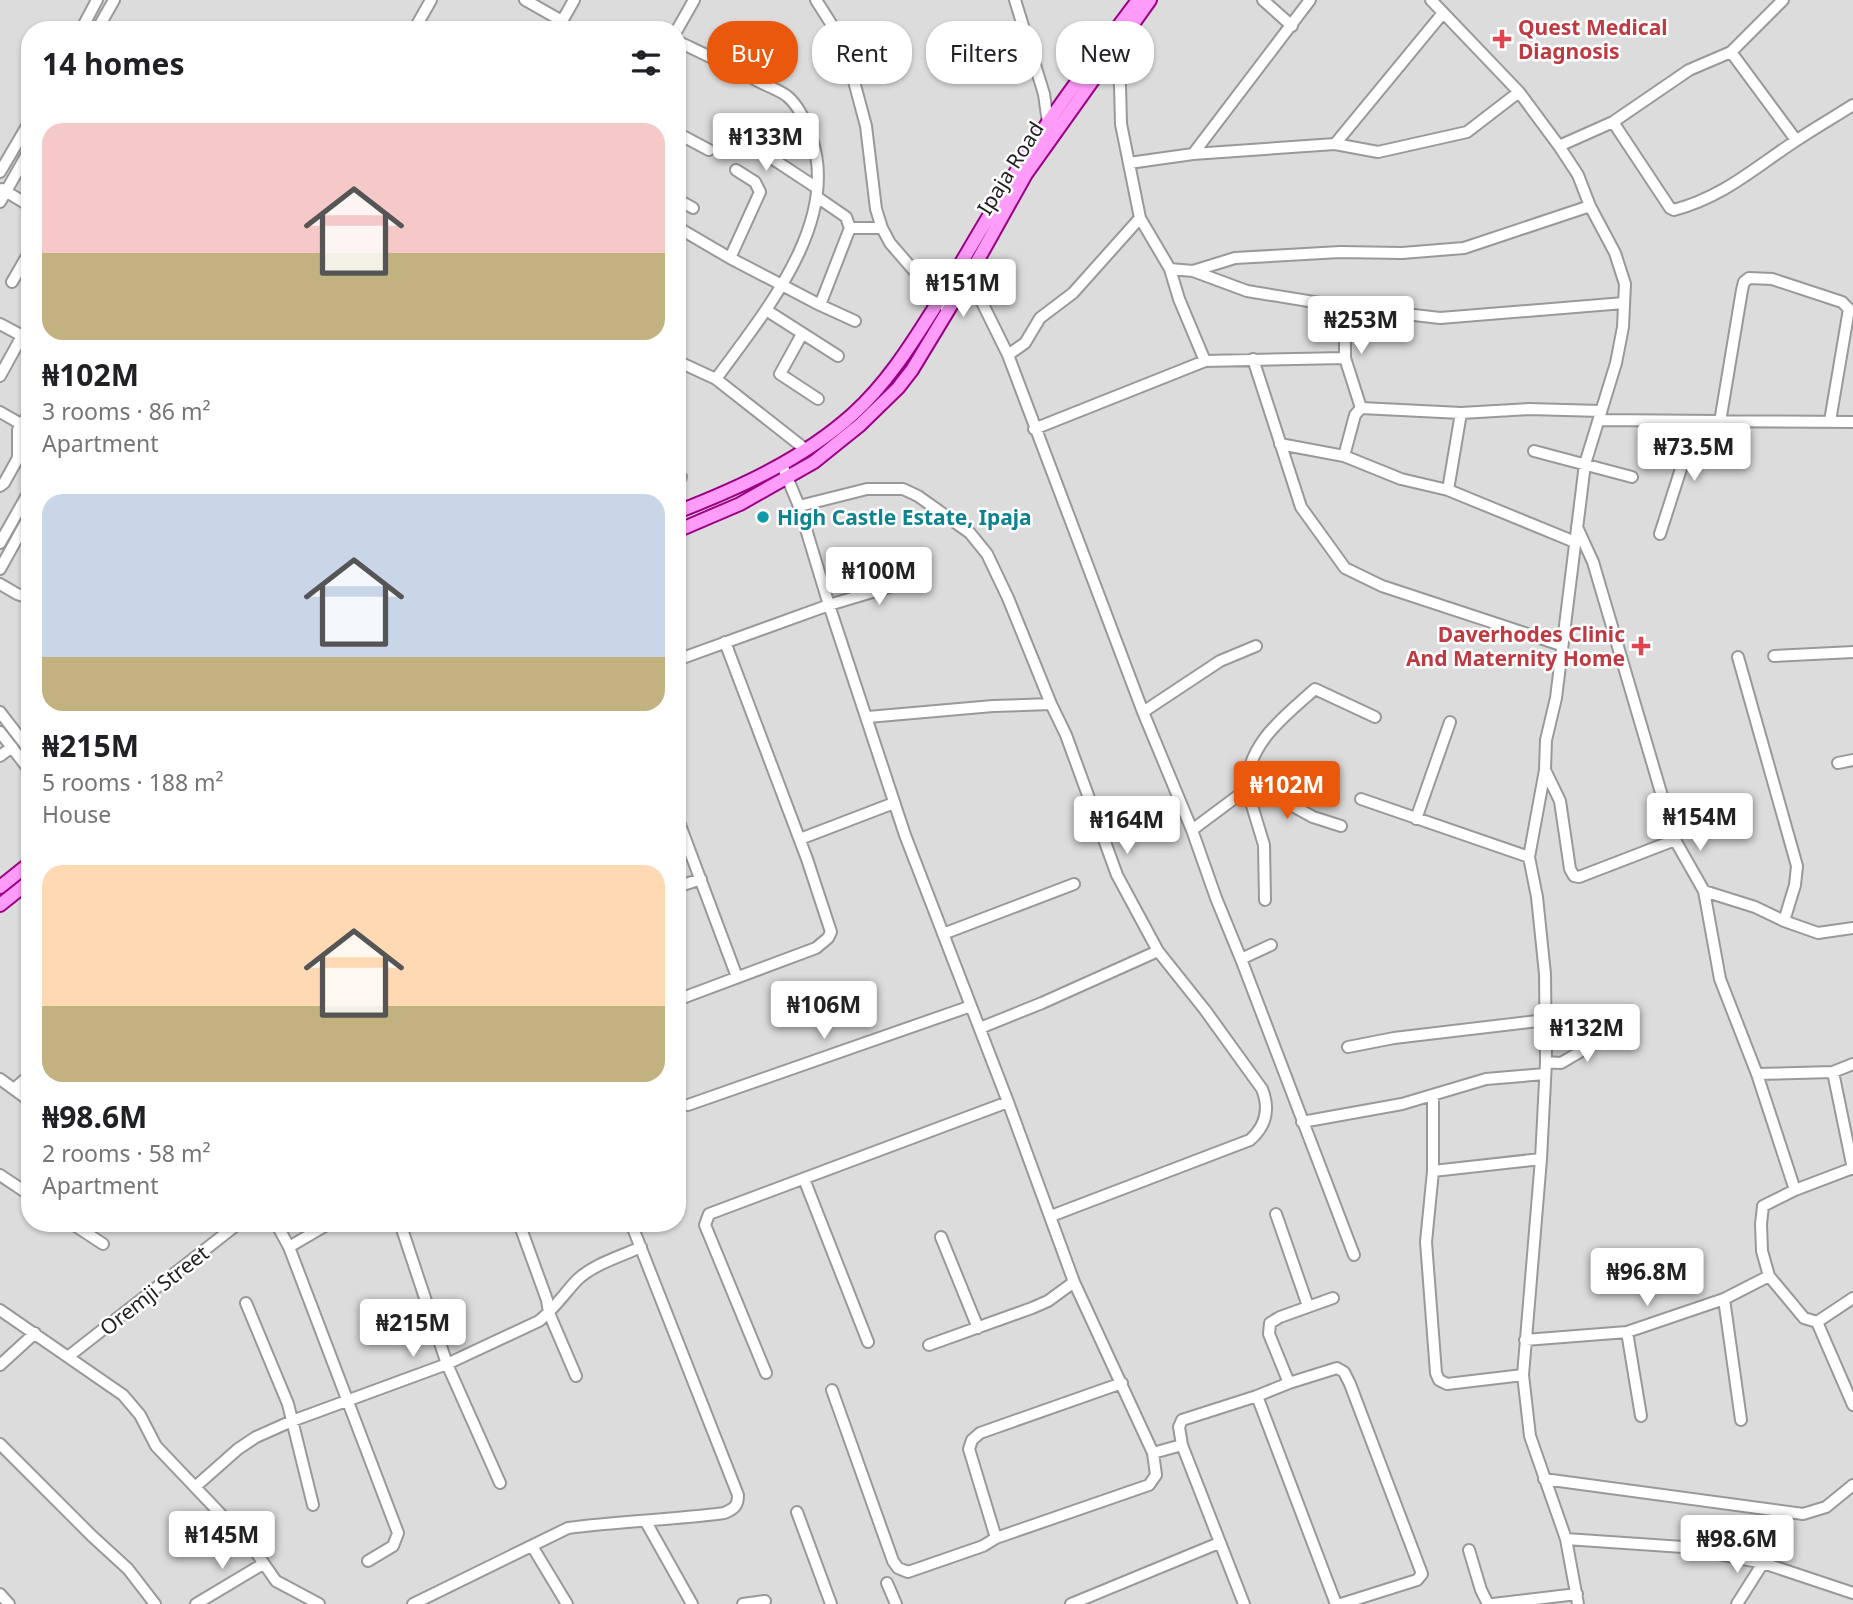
<!DOCTYPE html>
<meta charset="utf-8">
<style>
body{margin:0;font-family:"Noto Sans",sans-serif;background:#f2f2f2;color:#202124;height:100vh;display:flex;flex-direction:column;font-size:26px;white-space:nowrap}
*{box-sizing:border-box;margin:0}
p{font-size:23px;color:#757577}
.icon{flex:none;width:38px;height:38px;fill:none;stroke:currentColor;stroke-width:2;stroke-linecap:round;stroke-linejoin:round}
.map{position:relative;flex:1;overflow:hidden}
.panel{position:absolute;left:21px;top:21px;width:665px;height:1211px;display:flex;flex-direction:column;background:#fff;border-radius:28px;box-shadow:0 2px 5px #0004}
.panel>*{flex:none}
.hud{position:absolute;left:707px;top:21px;width:665px;height:63px;display:flex;gap:14px}
.price{position:absolute;translate:-50% -60px;padding:0 16px;border-radius:7px;background:#fff;color:#222;font-size:23px;line-height:46px;filter:drop-shadow(0 2px 4px #0008)}
.price::after{content:'';position:absolute;left:50%;top:42px;width:21px;height:16px;margin-left:-10px;background:inherit;clip-path:polygon(0 0,100% 0,50% 100%)}
.price.selected{background:#ea580c;color:#fff}
ul{padding:0;list-style:none}
li{display:grid;align-content:center;gap:14px;height:371px;padding:0 21px}
li span{display:grid;place-items:center;height:217px;border-radius:21px;color:#555}
li>.icon{margin-inline-start:auto}
span .icon{width:126px;height:126px;fill:#fffc;stroke-width:1}
li b{font-size:30px}
h2{display:flex;justify-content:space-between;align-items:center;height:84px;padding:0 21px;font-size:30px}
.tag{padding:0 24px;border-radius:28px;background:#fff;box-shadow:0 2px 5px #0004;font-size:24px;line-height:63px}
.tag.selected{background:#ea580c;color:#fff}
.map>svg:first-child{display:block}
.residential{fill:#dddcdd;fill-rule:evenodd}
.lines{fill:none;stroke-linecap:round;stroke-linejoin:round}
.minor-casing{stroke:#999;stroke-width:14}
.major-casing{stroke:#9b0084;stroke-width:16}
.minor{stroke:#fff;stroke-width:10}
.major{stroke:#ff9cfa;stroke-width:12}
.health-dot{fill:#e0444e;stroke:#fff;stroke-width:2.5}
.culture-dot{fill:#0f9aa8;stroke:#fff;stroke-width:2.5}
.labels{text-anchor:middle;dominant-baseline:central;stroke-width:5;stroke-linejoin:round;paint-order:stroke}
.health-label{font-size:21px;font-weight:bold;fill:#be3a42;stroke:#fff;text-anchor:start}
.street-label{font-size:21px;fill:#1f1f1f;stroke:#fff}
.culture-label{font-size:21px;font-weight:bold;fill:#0d838f;stroke:#fff;text-anchor:start}
</style>
<div class="map">
<svg width="1853" height="1604" viewBox="0 0 1853 1604">
<rect width="100%" height="100%" fill="#f1e5ef"/>
<path class="residential" d="M0,0H1853V1604H0ZM30,30H677V1223H30Z"/>
<g class="lines">
<g class="minor-casing">
<path id="minor" d="M525,0L562,21
M816,0L844,44L866,126L876,209L882,228L890,243L948,310
M1015,0L1044,94L1048,123
M1263,0L1292,26
M1431,0L1519,92L1559,146L1578,175L1590,206L1615,253L1625,284L1623,327L1616,363L1585,464L1556,698L1546,740L1545,770L1529,857L1537,897L1545,974L1546,1062L1541,1159L1523,1375L1530,1436L1566,1539L1578,1604
M81,30L97,0
M97,30L114,0
M414,30L431,0
M557,30L574,0
M677,30L694,0
M677,41C704,54 732,67 758,81C767,86 779,90 787,96C799,106 806,122 811,136C842,222 763,314 716,379
M1115,47L1120,86L1121,124L1140,218L1170,269L1179,299L1205,361
M1731,52L1796,140
M1613,122L1670,208L1674,210C1725,196 1754,168 1797,140C1815,128 1834,117 1853,105
M732,132L817,188
M677,133L709,150
M1335,144L1443,13
M1559,146L1613,122L1689,70L1731,52L1783,0
M1193,154L1335,144L1378,152L1467,132L1519,92
M768,156L790,124L804,130L808,127
M1129,163L1193,154L1310,0
M0,172L30,121
M2,189L30,206
M817,197L846,217L850,228L820,305
M677,199L693,208
M0,202L30,149
M677,227L730,258L820,305L855,321
M850,228H882
M730,258L760,192L755,182L736,170
M1170,269L1193,271L1235,258L1340,252L1402,253L1464,248L1590,206
M1193,271L1247,291L1345,307L1440,318L1624,303
M969,276L1008,355L1143,712L1192,830L1216,898L1241,959L1354,1255
M12,282L30,251
M1345,307V358L1361,408
M766,310L838,356
M0,324L30,340
M802,334L780,374L818,399
M1008,355L1025,343L1040,318L1073,293L1140,218
M1253,359L1301,507L1345,568L1382,586L1561,645
M677,361L716,379L805,449
M0,376L22,336
M0,412L21,424
M1600,420L1853,422
M1720,422L1742,290L1744,282L1749,278L1772,279L1842,302L1849,309L1830,421
M1034,429L1205,361L1345,358
M1280,444L1344,456L1401,479L1448,490L1575,542
M1534,451L1632,477
M1344,456L1355,415L1361,408L1461,413L1529,409L1601,411
M782,465L799,506L829,605L905,835L1008,1102L1074,1282L1153,1453L1156,1475L1149,1485L996,1538
M677,474L681,477
M0,486L4,483L18,458V430L21,424L30,414
M1448,490L1461,413
M799,506L867,489H903L918,496L970,533L987,554L1008,598L1051,704L1066,735L1117,875L1158,951L1205,1010L1262,1089C1270,1109 1266,1126 1250,1140L1051,1216
M1577,527L1593,562L1675,840L1704,891L1720,979L1757,1074L1795,1190
M1660,534L1696,422
M0,543L30,490
M0,569L30,515
M0,584L17,594L30,598
M1774,656L1853,652
M1738,657L1797,866L1795,885L1784,921
M677,660L829,605L919,578
M0,712L30,751
M1143,712L1220,661L1256,646
M868,717L993,706L1051,704
M0,732L30,771
M0,756L12,747
M1838,763L1853,760
M1545,770L1560,801L1570,869L1574,876L1579,877L1675,840
M1247,781L1313,817L1341,826
M1247,789L1264,845L1265,900
M1361,799L1529,857
M677,817L737,977
M1416,819L1450,722
M1192,830L1247,789C1246,744 1285,716 1315,689L1375,717
M800,839L894,803
M677,887L701,879
M1704,891L1755,907L1784,921L1818,933L1853,928
M943,934L1074,884
M1241,959L1271,945
M677,1000L816,948L828,938L831,932L807,859L725,642
M980,1028L1042,1003L1158,951
M1348,1047L1394,1038L1546,1020
M1546,1062L1561,1063L1621,1028
M1833,1072L1853,1169
M1757,1074L1833,1072L1853,1064
M0,1079L30,1101
M15,1088L30,1075
M1433,1096V1171L1426,1242L1436,1373L1439,1380L1447,1384L1523,1375
M688,1105L971,1006
M1302,1122L1402,1104L1486,1079L1545,1074
M1853,1168L1795,1190L1763,1206L1761,1224L1762,1251L1769,1276L1804,1318L1817,1322L1853,1405
M1433,1171L1541,1159
M0,1175L30,1195
M804,1179L868,1342
M1276,1214L1308,1306
M71,1223L103,1244
M276,1223L289,1247L398,1533L393,1546L368,1561
M400,1223L447,1364L500,1483
M519,1223L547,1300L549,1313L576,1376
M941,1237L978,1328
M289,1247L330,1223
M1724,1299L1741,1420
M246,1303L288,1404L313,1505
M0,1310L123,1395L140,1415L156,1446L253,1548L276,1581L319,1604
M1817,1322L1853,1298
M1627,1332L1641,1416
M1525,1340L1627,1332L1724,1299L1769,1276
M929,1345L1032,1308L1048,1301L1074,1282
M69,1356L239,1223
M0,1365L35,1333
M766,1373L705,1225L709,1214L1008,1102
M1289,1383L1269,1334L1270,1323L1280,1317L1333,1298
M832,1390L893,1561L898,1568L908,1572L983,1546L996,1538L969,1449L972,1440L980,1433L1122,1383
M1257,1396L1289,1383L1337,1368L1344,1372L1350,1384L1422,1574L1417,1580L1341,1604
M0,1444L92,1536L128,1569L155,1604
M1182,1445L1179,1427L1182,1420L1257,1396L1336,1604
M1153,1453L1182,1445L1244,1604
M1544,1479L1803,1514L1826,1507L1853,1485
M195,1487L238,1449L256,1437L292,1421L447,1364L539,1321C554,1309 564,1294 577,1280C594,1264 619,1257 641,1247
M797,1512L831,1604
M646,1522L692,1604
M1566,1539L1683,1547L1763,1563L1853,1593
M532,1546L567,1604
M1469,1550L1481,1590L1488,1604
M887,1583L896,1604
M0,1594L9,1604
M196,1604L263,1564
M413,1604L568,1528C620,1521 672,1520 724,1513C734,1509 738,1506 738,1495L631,1223
M743,1604L765,1601
M1071,1604L1219,1543
M1493,1604L1577,1594
M1737,1604L1763,1563"/>
</g>
<g class="major-casing">
<path id="major" d="M677,512C739,488 803,459 853,414C886,384 909,348 933,310C963,261 990,212 1021,164C1056,107 1098,54 1138,0
M677,531L740,504L814,462L860,425L898,388L912,370L969,276L1026,174L1150,0
M0,887L30,863
M0,905L30,881"/>
</g>
<use href="#minor" class="minor"/>
<use href="#major" class="major"/>
</g>
<g class="health-dot">
<path d="M1498.5 28.5h7v7h7v7h-7v7h-7v-7h-7v-7h7z"/>
<path d="M1637.5 635.5h7v7h7v7h-7v7h-7v-7h-7v-7h7z"/>
</g>
<circle class="culture-dot" cx="763" cy="517" r="7"/>
<g class="labels">
<g class="health-label">
<text x="1518" y="27">Quest Medical<tspan x="1518" dy="24">Diagnosis</tspan></text>
<text x="1625" y="634" text-anchor="end">Daverhodes Clinic<tspan x="1625" dy="24">And Maternity Home</tspan></text>
</g>
<g class="street-label">
<text transform="translate(1010 168) rotate(-58)">Ipaja Road</text>
<text transform="translate(154 1290) rotate(-38)">Oremji Street</text>
</g>
<g class="culture-label">
<text x="777" y="517">High Castle Estate, Ipaja</text>
</g>
</g>
</svg>
<b class="price" style="left:766px;top:173px">₦133M</b>
<b class="price" style="left:963px;top:319px">₦151M</b>
<b class="price" style="left:1361px;top:356px">₦253M</b>
<b class="price" style="left:1694px;top:483px">₦73.5M</b>
<b class="price" style="left:879px;top:607px">₦100M</b>
<b class="price selected" style="left:1287px;top:821px">₦102M</b>
<b class="price" style="left:1700px;top:853px">₦154M</b>
<b class="price" style="left:1127px;top:856px">₦164M</b>
<b class="price" style="left:824px;top:1041px">₦106M</b>
<b class="price" style="left:1587px;top:1064px">₦132M</b>
<b class="price" style="left:1647px;top:1308px">₦96.8M</b>
<b class="price" style="left:413px;top:1359px">₦215M</b>
<b class="price" style="left:222px;top:1571px">₦145M</b>
<b class="price" style="left:1737px;top:1575px">₦98.6M</b>
<div class="hud">
<a class="tag selected">Buy</a>
<a class="tag">Rent</a>
<a class="tag">Filters</a>
<a class="tag">New</a>
</div>
<section class="panel">
<h2>14 homes<svg class="icon" aria-label="filters" viewBox="0 0 24 24"><path d="M4 7h16M4 17h16"/><circle cx="9" cy="7" r="2"/><circle cx="15" cy="17" r="2"/></svg></h2>
<ul>
<li><span style="background:linear-gradient(#f6c9c9 60%,#c2b280 0)"><svg class="icon" aria-label="home" viewBox="0 0 24 24"><path d="M3 11l9-7 9 7M6 9v11h12V9"/></svg></span><div><b>₦102M</b><p>3 rooms · 86 m²</p><p>Apartment</p></div></li>
<li><span style="background:linear-gradient(#c9d6e8 75%,#c2b280 0)"><svg class="icon" aria-label="home" viewBox="0 0 24 24"><path d="M3 11l9-7 9 7M6 9v11h12V9"/></svg></span><div><b>₦215M</b><p>5 rooms · 188 m²</p><p>House</p></div></li>
<li><span style="background:linear-gradient(#ffd9b3 65%,#c2b280 0)"><svg class="icon" aria-label="home" viewBox="0 0 24 24"><path d="M3 11l9-7 9 7M6 9v11h12V9"/></svg></span><div><b>₦98.6M</b><p>2 rooms · 58 m²</p><p>Apartment</p></div></li>
</ul>
</section>
</div>
